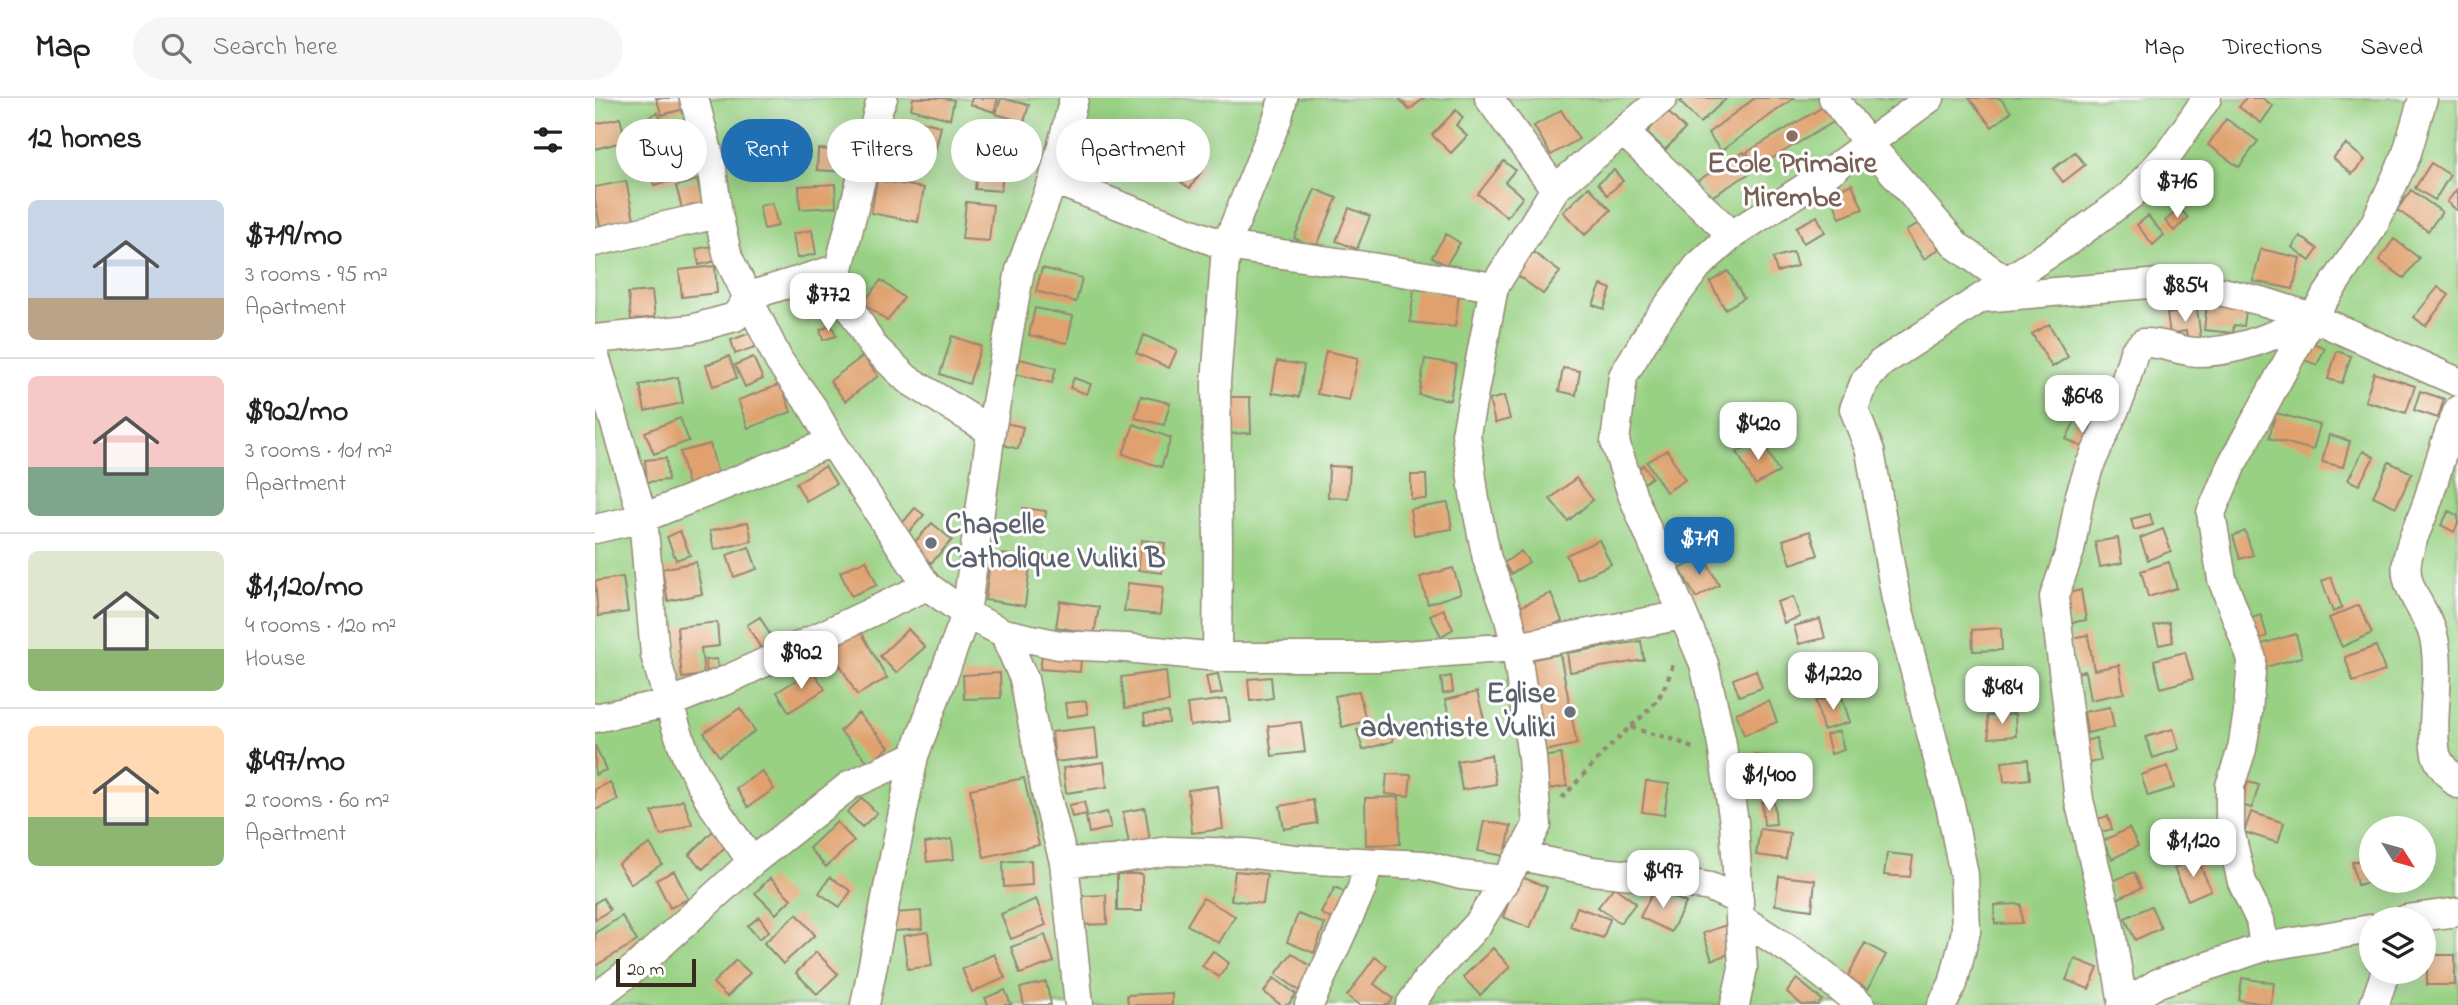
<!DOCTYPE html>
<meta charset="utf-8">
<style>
body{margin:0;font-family:"Indie Flower",sans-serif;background:#f6f6f6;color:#222;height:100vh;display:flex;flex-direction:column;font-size:26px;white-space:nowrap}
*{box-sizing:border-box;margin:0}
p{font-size:23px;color:#767676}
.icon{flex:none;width:38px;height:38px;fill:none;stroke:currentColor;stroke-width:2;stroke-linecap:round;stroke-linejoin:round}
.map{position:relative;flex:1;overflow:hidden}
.details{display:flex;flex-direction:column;background:#fff;width:595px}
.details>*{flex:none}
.banner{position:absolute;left:21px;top:21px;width:665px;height:63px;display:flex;gap:14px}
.needle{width:46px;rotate:127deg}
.fabs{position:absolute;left:1764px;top:718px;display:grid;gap:14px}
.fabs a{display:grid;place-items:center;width:77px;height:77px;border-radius:50%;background:#fff;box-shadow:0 4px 18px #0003;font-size:35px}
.scale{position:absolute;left:21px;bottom:18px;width:80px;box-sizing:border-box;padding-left:7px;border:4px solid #3b2a1e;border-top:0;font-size:19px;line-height:24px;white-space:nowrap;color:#3b2a1e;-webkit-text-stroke:5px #fff;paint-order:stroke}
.price{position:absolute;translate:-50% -60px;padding:0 16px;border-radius:14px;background:#fff;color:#222;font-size:23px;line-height:46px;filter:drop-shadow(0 2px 4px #0008)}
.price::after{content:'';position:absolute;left:50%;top:42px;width:21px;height:16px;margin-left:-10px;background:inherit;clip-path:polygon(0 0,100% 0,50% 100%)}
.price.selected{background:#1f6fb2;color:#fff}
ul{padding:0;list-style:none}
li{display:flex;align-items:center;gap:21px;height:175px;padding:0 28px}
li+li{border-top:2px solid #e0e0e0}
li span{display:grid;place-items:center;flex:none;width:196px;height:140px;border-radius:10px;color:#555}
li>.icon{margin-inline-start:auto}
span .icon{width:84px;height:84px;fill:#fffc;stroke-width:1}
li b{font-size:30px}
h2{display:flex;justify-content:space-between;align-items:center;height:84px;padding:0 28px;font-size:30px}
.tag{padding:0 24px;border-radius:32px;background:#fff;box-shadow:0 4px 18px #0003;font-size:24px;line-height:63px}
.tag.selected{background:#1f6fb2;color:#fff}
header{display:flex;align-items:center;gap:42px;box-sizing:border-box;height:98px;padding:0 35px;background:#fff;border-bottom:2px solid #e0e0e0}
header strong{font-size:33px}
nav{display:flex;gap:38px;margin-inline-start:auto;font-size:24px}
.search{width:490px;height:63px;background:#f6f6f6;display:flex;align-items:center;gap:18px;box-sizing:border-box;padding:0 24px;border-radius:38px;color:#767676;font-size:26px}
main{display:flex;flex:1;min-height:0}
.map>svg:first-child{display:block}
.green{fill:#99d184;stroke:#6a7e51;stroke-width:2;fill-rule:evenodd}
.building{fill:#e0a16e}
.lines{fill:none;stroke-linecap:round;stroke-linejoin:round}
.street-casing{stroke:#958773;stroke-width:31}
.path{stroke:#958773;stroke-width:4.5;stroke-dasharray:5 5;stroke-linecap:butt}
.street{stroke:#fff;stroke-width:28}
.education-dot{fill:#8d6e63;stroke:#fff;stroke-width:2.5}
.worship-dot{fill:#6b7280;stroke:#fff;stroke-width:2.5}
.labels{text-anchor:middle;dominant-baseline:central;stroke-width:6;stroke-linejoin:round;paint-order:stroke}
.education-label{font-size:30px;font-weight:bold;fill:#785e54;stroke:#fff}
.worship-label{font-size:30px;font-weight:bold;fill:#5b616d;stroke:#fff;text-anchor:start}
</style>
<header>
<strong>Map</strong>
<div class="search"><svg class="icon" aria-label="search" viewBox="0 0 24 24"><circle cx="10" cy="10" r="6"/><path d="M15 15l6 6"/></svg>Search here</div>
<nav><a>Map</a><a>Directions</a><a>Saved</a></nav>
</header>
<main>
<section class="details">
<h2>12 homes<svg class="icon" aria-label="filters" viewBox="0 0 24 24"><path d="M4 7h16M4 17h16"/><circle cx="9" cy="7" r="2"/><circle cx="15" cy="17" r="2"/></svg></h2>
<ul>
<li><span style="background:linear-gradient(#c9d6e8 70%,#b9a48a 0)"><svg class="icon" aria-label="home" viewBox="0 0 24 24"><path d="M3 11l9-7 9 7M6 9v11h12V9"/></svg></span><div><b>$719/mo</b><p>3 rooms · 95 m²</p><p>Apartment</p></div></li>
<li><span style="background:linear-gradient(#f6c9c9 65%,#7fa58c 0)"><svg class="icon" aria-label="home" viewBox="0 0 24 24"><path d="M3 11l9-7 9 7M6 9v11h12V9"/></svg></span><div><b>$902/mo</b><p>3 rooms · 101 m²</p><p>Apartment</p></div></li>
<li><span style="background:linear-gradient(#dfe7d0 70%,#8fb573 0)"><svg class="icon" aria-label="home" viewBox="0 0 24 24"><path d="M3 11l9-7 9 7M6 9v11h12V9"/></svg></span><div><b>$1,120/mo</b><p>4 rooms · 120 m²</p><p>House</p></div></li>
<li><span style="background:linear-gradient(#ffd9b3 65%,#8fb573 0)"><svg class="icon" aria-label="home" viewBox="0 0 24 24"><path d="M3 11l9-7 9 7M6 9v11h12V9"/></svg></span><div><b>$497/mo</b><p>2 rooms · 60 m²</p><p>Apartment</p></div></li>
</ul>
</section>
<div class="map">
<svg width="1863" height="907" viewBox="0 0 1863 907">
<rect width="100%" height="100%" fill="#fff"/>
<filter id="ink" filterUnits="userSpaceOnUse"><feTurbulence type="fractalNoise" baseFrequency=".0143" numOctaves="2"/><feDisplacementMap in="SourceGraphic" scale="14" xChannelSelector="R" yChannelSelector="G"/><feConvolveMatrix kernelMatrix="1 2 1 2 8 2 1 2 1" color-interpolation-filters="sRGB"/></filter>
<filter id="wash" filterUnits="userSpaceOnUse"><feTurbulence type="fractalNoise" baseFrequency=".00686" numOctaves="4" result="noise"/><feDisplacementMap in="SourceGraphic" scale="28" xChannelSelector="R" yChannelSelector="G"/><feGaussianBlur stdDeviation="1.57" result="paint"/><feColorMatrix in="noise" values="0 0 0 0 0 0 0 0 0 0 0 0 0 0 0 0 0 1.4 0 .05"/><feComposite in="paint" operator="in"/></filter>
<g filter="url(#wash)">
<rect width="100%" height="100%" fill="#efe4c8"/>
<path class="green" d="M0,0H1863V907H0ZM1776,730H1829V782H1776ZM1776,821H1829V873H1776Z"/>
<g id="blocks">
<path class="building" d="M61,0H93L96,9L67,17Z
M318,0H349L359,2L355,21L316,11Z
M377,0H403L399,14L375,6Z
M406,0L434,7L429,24L401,16Z
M804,0H829L814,12Z
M1089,0H1132L1105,25L1085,4Z
M1160,0H1199L1126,53L1113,35Z
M1374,0H1405L1416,14L1397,29Z
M1651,0H1667L1678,8L1666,25L1644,9Z
M1233,6L1242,22L1161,70L1152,54Z
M861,12L868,20L861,27L872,38L856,55L837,37Z
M966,12L984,41L956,57L939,28Z
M1072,13L1090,31L1070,52L1052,34Z
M62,14L74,33L48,49L36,30Z
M309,19L346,28L340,54L302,45Z
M25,20L31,43L0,51V26Z
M1631,21L1663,43L1644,69L1613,47Z
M411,35L413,65L373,67L372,37Z
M578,46L610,68L595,90L563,69Z
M1751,46L1770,62L1757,76L1738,60Z
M489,49L513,65L523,50L534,57L521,78L509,71L499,85L475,69Z
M223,51L253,53L251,74L222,72Z
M95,54L101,77L59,87L53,63Z
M1149,54L1160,72L1113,101L1102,83Z
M1480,54L1490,67L1468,84L1458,71Z
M909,63L920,72L910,84L928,99L912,119L883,96Z
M1836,65L1855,77L1840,102L1820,90Z
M382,72L408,74L406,93L380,91Z
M1019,72L1028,83L1012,97L1003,85Z
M102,82L109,109L88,114L81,88Z
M282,82L329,90L323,124L276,115Z
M31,83L39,121L5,128L0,103V89Z
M240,86L241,109L205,111L204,88Z
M1257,86L1268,111L1245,120L1235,95Z
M994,89L1016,112L990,137L968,114Z
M1863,90V113L1852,104Z
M720,91L742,100L721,150L699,140Z
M1816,92L1847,114L1833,133L1802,112Z
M371,104L398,107L394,143L367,141Z
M177,105L183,128L169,131L164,108Z
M754,110L775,118L762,151L741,143Z
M1585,110L1593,120L1579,133L1570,123Z
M1222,118L1230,134L1208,145L1201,129Z
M1553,118L1569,137L1558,147L1542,127Z
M1327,123L1344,151L1329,161L1311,133Z
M217,132L221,156L202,160L198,136Z
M851,136L865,145L851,167L837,159Z
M1705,138L1723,151L1715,163L1697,149Z
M1799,141L1824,160L1809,180L1784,162Z
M117,148L121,163L104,167L101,151Z
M1666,151L1705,160L1698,191L1658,183Z
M938,154L965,174L948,196L922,177Z
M1198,154L1202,168L1182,174L1178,160Z
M120,168L122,195L87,199L84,172Z
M447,170L487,180L481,204L441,193Z
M1133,173L1149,200L1130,211L1115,184Z
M286,182L309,200L292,223L268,205Z
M1006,187L1016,191L1009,211L998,207Z
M1843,189L1854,197L1830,228L1819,219Z
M819,191L864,196L860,229L815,224Z
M57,193L60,219L36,222L33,195Z
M1612,206L1651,212L1649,228L1639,227L1638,235L1609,232Z
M440,210L478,218L472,245L434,237Z
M1602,211L1606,241L1593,243L1591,233L1575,236L1572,216Z
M1454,226L1473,259L1457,269L1437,236Z
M237,227L241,238L228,242L225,232Z
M158,234L163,248L140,256L136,242Z
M549,237L582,252L574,270L541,255Z
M357,238L386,248L374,286L345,276Z
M1716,244L1730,250L1722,267L1709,262Z
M731,253L763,260L754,302L722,296Z
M1742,253L1756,258L1747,285L1733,281Z
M134,258L142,280L118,288L111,267Z
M268,258L283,278L250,303L235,283Z
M158,259L168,281L150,289L140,267Z
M425,261L461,270L457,285L421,276Z
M830,261L861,266L855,302L824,297Z
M682,263L709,267L704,299L677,295Z
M968,270L985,273L981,297L964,293Z
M1779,275L1820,288L1811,315L1770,303Z
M83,279L88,305L50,313L45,287Z
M479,280L496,286L492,296L475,290Z
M186,286L196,314L153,330L143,302Z
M1825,293L1849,301L1843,320L1819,312Z
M546,298L575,305L569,327L540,320Z
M909,298L915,321L900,325L894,302Z
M631,299H655L656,335L631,336Z
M1681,315L1725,327L1718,352L1674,340Z
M85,320L94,343L59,356L50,334Z
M1481,321L1502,332L1493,352L1471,341Z
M406,324L428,329L423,351L401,345Z
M539,326L576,340L566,369L528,356Z
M1734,337L1755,343L1748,369L1727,364Z
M1166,341L1184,374L1160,387L1142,354Z
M115,346L125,384L94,392L85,354Z
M1072,352L1090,382L1071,394L1052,364Z
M1768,353L1779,359L1764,387L1753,382Z
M71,360L73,382L52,384L50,362Z
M1794,364L1817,375L1801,409L1778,398Z
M1048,367L1057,379L1048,386L1039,375Z
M230,368L241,386L211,403L201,385Z
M734,368L755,369L753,400L733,399Z
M816,377H831L832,401H816Z
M981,380L998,402L973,423L955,401Z
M853,405L857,431L819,437L815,411Z
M320,410L329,417L313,435L305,428Z
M428,410L451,413L449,431L426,429Z
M1854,413L1863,418V426L1859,434L1846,427Z
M1555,416L1558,427L1539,432L1536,421Z
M1095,421L1107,441L1090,451L1078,432Z
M153,424L157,443L119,452L115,433Z
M337,425L357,442L336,465L316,448Z
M1568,431L1576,453L1553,462L1545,440Z
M85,433L95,457L81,462L72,439Z
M1215,433L1223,457L1196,466L1188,442Z
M1650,433L1658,457L1645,461L1638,438Z
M1523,440L1527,465L1505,469L1500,444Z
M547,442L570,445L567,475L543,472Z
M1004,442L1016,466L983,482L971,457Z
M154,449L162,471L139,479L132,457Z
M926,453L934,464L916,476L909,465Z
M396,455L436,459L430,508L390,502Z
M1108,458L1124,487L1101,500L1085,471Z
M271,462L282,487L256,498L245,474Z
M101,464L107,496L73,503L67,471Z
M1574,464L1582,490L1553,499L1546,473Z
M858,470L866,495L833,506L825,479Z
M28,479L33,514L3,518L0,483Z
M1736,479L1747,510L1738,514L1727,483Z
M533,485L568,489L565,517L529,513Z
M1486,492L1491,522L1475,525L1469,496Z
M956,495L967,523L934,538L922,510Z
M1198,499L1205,519L1189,525L1182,504Z
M465,503L504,509L499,536L461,529Z
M1764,507L1777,535L1747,549L1734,520Z
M848,511L858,531L846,538L835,517Z
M1666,517L1672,538L1659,543L1653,521Z
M165,519L181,547L168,554L152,527Z
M1225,521L1230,540L1204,546L1199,528Z
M122,524L124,548L106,550L109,577L87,580L82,529Z
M1574,524L1578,544L1564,547L1559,528Z
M1406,530L1407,552L1378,553L1377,532Z
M313,531L330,549L301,575L285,558Z
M265,532L292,580L262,597L235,549Z
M1701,536L1707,559L1667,570L1660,548Z
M1493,537L1499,572L1524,567L1529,595L1495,602L1490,573L1482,575L1476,540Z
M1046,543L1049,562L975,574L972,555Z
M1781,548L1790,573L1758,584L1750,559Z
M1590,554L1598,581L1566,590L1559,562Z
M965,556L982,646L945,654L928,563Z
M447,557L486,560L485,574L445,571Z
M122,561L123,572L112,574L110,562Z
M1230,565L1237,590L1212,596L1206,572Z
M217,572L230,591L194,614L182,594Z
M1161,572L1167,590L1144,598L1138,581Z
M571,573L574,604L530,610L526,579Z
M405,575L406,600L369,601L368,577Z
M623,576L627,595L615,597L611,578Z
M856,578L858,594L848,596L846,580Z
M676,579L678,600L655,603L653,581Z
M764,593L771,623L747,629L740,598Z
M882,594L890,625L858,634L850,602Z
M1246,596L1255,624L1228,632L1221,603Z
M632,601L635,623L595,628L592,606Z
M491,603L493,616L472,619L470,605Z
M1174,603L1182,624L1149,637L1141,615Z
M1515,609L1519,629L1492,635L1489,614Z
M145,610L160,633L124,658L109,635Z
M573,614L574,625L550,627L549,616Z
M263,615L294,649L275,666L245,633Z
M1420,616L1421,638L1394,640L1392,618Z
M793,623L798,643L768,652L762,632Z
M706,624L710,654L677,658L673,628Z
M500,629L503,659L460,664L457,634Z
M1578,631L1584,651L1558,660L1551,639Z
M1244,633L1249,652L1236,656L1231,637Z
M1501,640L1506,662L1494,665L1489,643Z
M0,647L11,672L0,677Z
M966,656L972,688L948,692L942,660Z
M896,657L901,686L867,692L862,663Z
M1159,657L1172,658V675H1159Z
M1433,661L1435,681L1409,684L1407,664Z
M509,664L512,689L471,695L468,670Z
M1573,668L1579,690L1553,698L1546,677Z
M167,673L179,691L153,709L141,690Z
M792,676L816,677L814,698L790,696Z
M429,680L444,747L389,759L375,691Z
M1051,683L1074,686L1069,717L1047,714Z
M15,684L23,702L0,712V691Z
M1653,684L1664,687L1657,710L1646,707Z
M623,688L628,731L597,735L593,692Z
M804,699L805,746L771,747L770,700Z
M267,700L282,715L267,729L252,714Z
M88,702L97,726L66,738L57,714Z
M718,702L722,725L689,731L685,708Z
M1179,703L1181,726L1169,727L1167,704Z
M489,704L492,716L477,719L474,707Z
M550,710L555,743L534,746L528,714Z
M512,714L516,730L494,735L491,719Z
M1656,714L1689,725L1683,745L1649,734Z
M1513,718L1517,731L1506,734L1502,721Z
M889,723L916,728L910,758L883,753Z
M242,724L259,743L231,769L214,750Z
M1606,726L1612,745L1582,755L1576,735Z
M1534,730L1543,748L1517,761L1508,743Z
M1165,731L1195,735L1191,761L1161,757Z
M118,733L132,747L108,771L94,757Z
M357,741L359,761L332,764L330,745Z
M55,746L67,766L36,786L23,766Z
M1292,755L1318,758L1315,779L1289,777Z
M1602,760L1616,792L1593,802L1579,770Z
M1776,760V784L1762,787L1757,764Z
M436,762L437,787L409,789L408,764Z
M79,773L93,801L75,810L61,782Z
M640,773L672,776L668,806L636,802Z
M1539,774L1546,790L1522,801L1515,784Z
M522,776H547V813H522Z
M924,778L952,789L935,830L908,819Z
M1184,778L1220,782L1217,812L1180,807Z
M235,779L256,793L245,809L224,795Z
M175,780L196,801L181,816L160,795Z
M740,789L759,799L745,826L726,815Z
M1019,789L1041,805L1025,825L1003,809Z
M1060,790L1091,805L1076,834L1045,819Z
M511,797L512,826L486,827L485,798Z
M8,800L15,812L0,822V805Z
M608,800L640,818L624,845L592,827Z
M441,801L451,827L416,841L406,816Z
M1426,806L1427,825L1400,826L1399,807Z
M1556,808L1566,830L1540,842L1530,820Z
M982,809L1015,821L1008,840L975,829Z
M326,813L327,831L300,833L299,815Z
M202,816L220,837L188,866L169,845Z
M703,816L730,826L719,855L692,844Z
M27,818L42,843L0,868V835Z
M164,819L174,833L164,841L153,828Z
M1131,827L1140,854L1117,862L1108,835Z
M333,834L337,868L313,871L308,838Z
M450,837L459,864L425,876L416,849Z
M1270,845L1291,857L1273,891L1252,880Z
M898,850L915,869L885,897L868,879Z
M618,853L634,865L624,879L607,868Z
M221,854L243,876L222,896L201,875Z
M697,855L722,873L706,894L681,876Z
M399,856L410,880L377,894L367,871Z
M1832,857H1860V887H1832Z
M780,859L792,868L779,886L798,900L794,907H765L752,898Z
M1480,861L1503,870L1494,891L1471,882Z
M141,862L155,875L132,899L118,885Z
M679,880L701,896L693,907H686L669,894Z
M1647,880L1679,885L1676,907L1644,902Z
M1202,881L1227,902L1223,907H1207L1192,894Z
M451,884L456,907H429L425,890Z
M410,892L416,907H393L390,900Z
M577,895V907H533L532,897Z"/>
</g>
</g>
<g filter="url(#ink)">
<use href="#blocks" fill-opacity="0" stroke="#958773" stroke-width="2"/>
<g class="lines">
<g class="street-casing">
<path id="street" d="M99,0L116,65L123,116L133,159L184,263L218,310L237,344L332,488L371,516L409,535L429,581L451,695L469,764L484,907
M288,0L284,9L244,170L246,193L277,247L312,281L396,333
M894,0L960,91
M1238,0L1272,44L1362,148L1410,182
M1029,34L1137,137
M458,82L631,148L770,168L899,189
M0,144L123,116
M1387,200L1566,185L1624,193L1670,204L1717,219L1863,284
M0,241L96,231L140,219L154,198L244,170
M0,258L48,420L60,557L80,626L92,660L115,703L157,764
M1863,312C1849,343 1842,375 1831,408C1825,426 1814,445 1812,464C1808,489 1829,510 1837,533C1849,570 1834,618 1841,656C1844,667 1855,678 1863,686
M0,431L48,420L237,344
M409,535L464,547L531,550L622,559H782L921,549L1088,517
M622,559L623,445L621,285L631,148L683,19L688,0
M0,620L74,605L134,581L332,488
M926,758L997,773L1059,779L1115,789L1144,802
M469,764L518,762L573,753L650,755L700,761L829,767L866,777L910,782
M1145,820L1207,860L1266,907
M1811,821L1863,814
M1669,849L1665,822L1647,784L1635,733V688L1647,651L1653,614L1657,561L1627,481L1616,415L1637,366L1717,219L1779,127L1811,58L1828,0
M0,900L41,869L157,764L255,687L319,658
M1528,906L1516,834L1484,702L1459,499L1475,453L1485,397L1494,369L1526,298L1539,254L1548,245C1567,244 1583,253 1602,254C1641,255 1683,237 1717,219
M270,907L319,658L371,516L396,333L425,172L458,82L479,0
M714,907L767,790L773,765
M815,907L832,882L883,826L930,750L942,727L937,659L921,549L912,513L892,461L880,402L871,336L899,189L960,91L1068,0
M1140,907L1148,870L1139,724L1126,641L1109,566L1037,396L1020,344L1028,278L1060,225L1103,168L1137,137L1234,74L1335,0
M1347,907L1358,886L1371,833L1369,777L1356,711L1301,501L1275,353L1259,311L1270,283L1286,265L1478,140L1536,97L1574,55L1612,0
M1527,907L1563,885L1669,849L1776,831
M1779,907L1791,873"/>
</g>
<path class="path" d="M1036,629C1059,638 1079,638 1100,652
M967,700C984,682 1001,662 1019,644C1051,613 1066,609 1079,563"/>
<use href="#street" class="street"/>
</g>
</g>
<circle class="education-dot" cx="1197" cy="38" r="7"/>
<g class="worship-dot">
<circle cx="336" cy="445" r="7"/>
<circle cx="975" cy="614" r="7"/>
</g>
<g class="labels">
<g class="education-label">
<text x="1197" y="67">Ecole Primaire<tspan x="1197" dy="34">Mirembe</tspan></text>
</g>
<g class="worship-label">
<text x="350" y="428">Chapelle<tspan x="350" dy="34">Catholique Vuliki B</tspan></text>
<text x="961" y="597" text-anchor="end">Eglise<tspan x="961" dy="34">adventiste Vuliki</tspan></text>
</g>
</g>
</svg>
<div class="fabs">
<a><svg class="needle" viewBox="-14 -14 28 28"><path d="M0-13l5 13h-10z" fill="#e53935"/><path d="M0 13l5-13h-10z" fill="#767676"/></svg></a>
<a><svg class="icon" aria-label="layers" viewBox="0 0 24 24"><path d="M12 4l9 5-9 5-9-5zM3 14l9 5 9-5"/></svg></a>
</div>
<div class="scale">20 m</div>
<b class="price" style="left:1582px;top:122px">$716</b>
<b class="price" style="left:1590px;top:226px">$854</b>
<b class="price" style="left:233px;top:235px">$772</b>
<b class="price" style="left:1487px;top:337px">$648</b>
<b class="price" style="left:1163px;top:364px">$420</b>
<b class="price selected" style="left:1104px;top:479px">$719</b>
<b class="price" style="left:206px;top:593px">$902</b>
<b class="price" style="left:1238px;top:614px">$1,220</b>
<b class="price" style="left:1407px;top:628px">$484</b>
<b class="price" style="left:1174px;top:715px">$1,400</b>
<b class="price" style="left:1598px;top:781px">$1,120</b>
<b class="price" style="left:1068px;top:812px">$497</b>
<div class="banner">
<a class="tag">Buy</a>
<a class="tag selected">Rent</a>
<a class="tag">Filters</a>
<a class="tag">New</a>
<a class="tag">Apartment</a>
</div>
</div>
</main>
